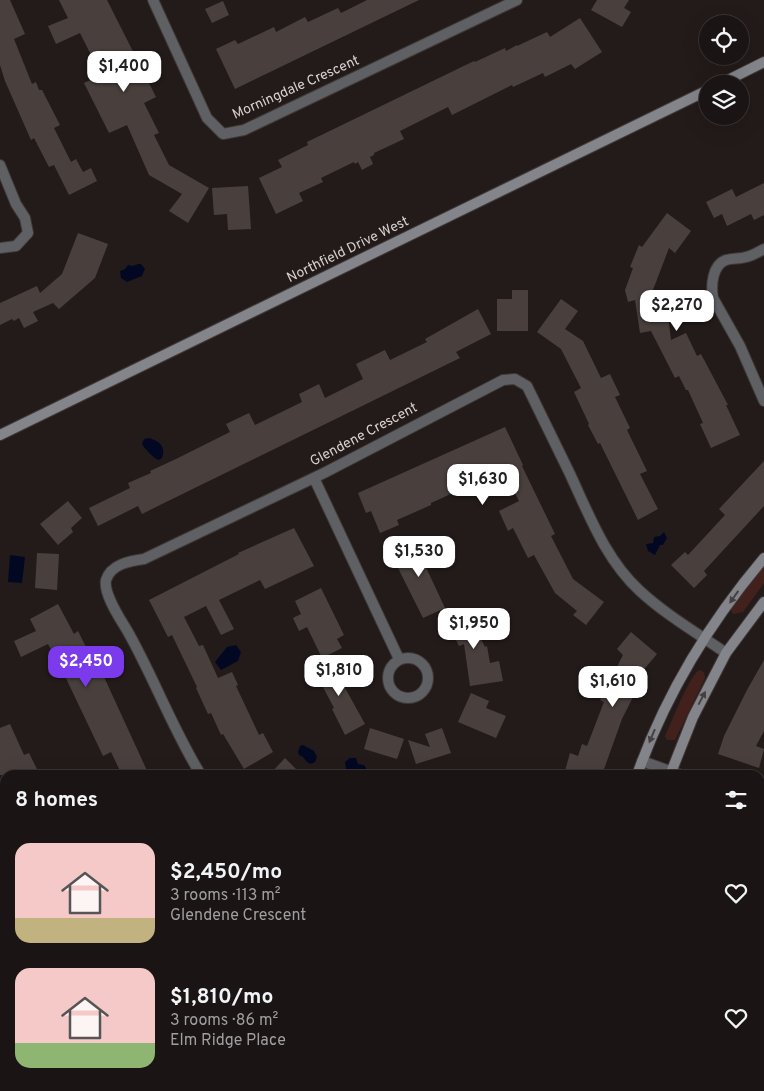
<!DOCTYPE html>
<meta charset="utf-8">
<style>
body{margin:0;font-family:Overpass,sans-serif;background:#231d1d;color:#f1f3f6;height:100vh;display:flex;flex-direction:column;font-size:19px;white-space:nowrap}
*{box-sizing:border-box;margin:0}
p{font-size:16px;color:#9f9ea0}
.icon{flex:none;width:28px;height:28px;fill:none;stroke:currentColor;stroke-width:2;stroke-linecap:round;stroke-linejoin:round}
.map{position:relative;flex:1;overflow:hidden}
.drawer{position:absolute;left:0px;top:770px;width:765px;height:321px;display:flex;flex-direction:column;background:#1a1414;border-radius:15px 15px 0 0;box-shadow:0 5px 20px #0002,0 0 0 1px #383334}
.drawer>*{flex:none}
.fabs{position:absolute;left:699px;top:15px;display:grid;gap:10px}
.fabs a{display:grid;place-items:center;width:50px;height:50px;border-radius:50%;background:#1a1414;box-shadow:0 5px 20px #0002,0 0 0 1px #383334;font-size:25px}
.price{position:absolute;translate:-50% -42px;padding:0 11px;border-radius:10px;background:#fff;color:#222;font-size:16px;line-height:32px;filter:drop-shadow(0 1px 2px #0008)}
.price::after{content:'';position:absolute;left:50%;top:30px;width:15px;height:11px;margin-left:-8px;background:inherit;clip-path:polygon(0 0,100% 0,50% 100%)}
.price.on{background:#7c3aed;color:#fff}
ul{padding:0;list-style:none}
li{display:flex;align-items:center;gap:15px;height:125px;padding:0 15px}
li span{display:grid;place-items:center;flex:none;width:140px;height:100px;border-radius:15px;color:#555}
li>.icon{margin-inline-start:auto}
span .icon{width:60px;height:60px;fill:#fffc;stroke-width:1}
li b{font-size:21px}
h2{display:flex;justify-content:space-between;align-items:center;height:60px;padding:0 15px;font-size:21px}
.map>svg:first-child{display:block}
.green{fill:#42211d}
.water{fill:#030822}
.building{fill:#49403e}
.lines{fill:none;stroke-linecap:round;stroke-linejoin:round}
.street-casing{stroke:#403837;stroke-width:12}
.secondary-casing{stroke:#403837;stroke-width:12}
.street{stroke:#5e6063;stroke-width:10}
.secondary{stroke:#83858b;stroke-width:10}
.oneway{fill:#454042}
.labels{text-anchor:middle;dominant-baseline:central;stroke-width:4;stroke-linejoin:round;paint-order:stroke}
.street-label{font-size:14px;fill:#d6d0cf;stroke:#231b1a}
</style>
<div class="map">
<svg width="764" height="1091" viewBox="0 0 764 1091">
<rect width="100%" height="100%" fill="#231b1a"/>
<path class="green" d="M764,565V583L743,612L733,614L731,610L732,606Z
M699,670L704,672L705,678L675,740H667L665,736C673,720 687,680 699,670Z"/>
<path class="water" d="M138,264H141L145,269L142,276L127,282L121,278L120,271L125,269L128,265L133,266Z
M149,438C160,441 166,447 162,458L159,460C154,459 144,448 142,444L144,439Z
M664,532L667,538L663,545H660L655,555L648,551L646,544L653,543L654,537L660,536Z
M10,555L25,557L22,583L8,582Z
M236,645L241,652L238,661L221,670L215,662L227,647Z
M303,745L314,751L317,757L315,762L311,764L307,762L303,757L299,755L298,752L300,746Z
M350,758H356L358,764L364,765L366,768V773L360,774L346,769L345,762Z"/>
<path class="building" d="M0,0H10L25,34L14,39L32,84L36,82L39,90H42L60,125L54,128L71,162L76,159L83,172L91,168L97,181L69,195L54,165L49,167L34,138L31,140L5,81L0,65Z
M59,0H107L156,97L144,103L159,133L154,135L169,165L209,188L188,223L169,211L182,194L149,175L127,125L109,133L84,83L101,75L80,33L56,44L48,26L68,18Z
M367,0H419L235,89L216,49L235,40L238,44L274,27L276,32L305,17L308,22L338,8L341,13Z
M597,0H629L624,8L631,12L622,27L591,10Z
M223,1L229,15L212,23L205,9Z
M580,18L602,52L575,69L571,64L545,77L543,73L513,87L512,85L452,115L448,107L400,131L404,139L374,153V155L370,157L373,164L362,170L358,162L355,164L354,162L321,178L323,182L299,193L303,201L276,214L259,178L282,167L278,160L308,145L307,142L474,61L475,62L505,48L506,51L517,45V46L547,32L550,37Z
M764,183V215L754,220L751,214L727,226L722,214L714,218L706,202L732,189L736,197Z
M248,186L251,229L228,230L227,214L214,215L212,188Z
M667,213L691,231L675,253L669,248L648,303L666,300L671,340L686,333L697,356L701,354L728,405H726L740,435L711,448L700,424L703,423L688,390H686L679,376L675,378L651,331L640,333L635,300L628,302L625,290L633,268L630,267L639,245L642,247Z
M78,233L108,244L95,278L59,309L53,303L33,312L38,321L24,328L19,318L14,321L12,319L0,325V303L37,286L40,293L62,274Z
M512,290H528V331H497V299H512Z
M561,299L578,311L565,329L583,341L601,378L610,374L620,395L615,397L630,428L627,430L647,471L640,474L658,509L638,520L600,443L598,444L588,425L589,424L574,392L581,388L561,349L537,332Z
M478,309L491,334L456,352L460,358L160,505L142,514L138,506L98,526L89,508L130,488L128,483L151,473L150,471L176,459L230,432L226,424L249,413L255,425L302,402L299,394L319,384L325,398L363,379L356,364L385,350L390,360L427,342L425,339Z
M505,427L523,465L522,466L555,534L551,536L573,579L604,602L586,625L573,615L577,611L555,593L534,555L528,558L513,528L508,531L499,511L519,501L505,473L503,474L501,471L431,503V505L397,520L399,525L380,533L371,511L366,513L358,493Z
M764,461V506L704,571L707,575L694,588L671,565L685,552L688,555L725,515L719,509Z
M68,501L82,518L71,528L73,532L58,545L40,524Z
M294,528L314,566L265,589L260,580L219,600L234,629L221,635L206,606L184,617L199,646L203,645L218,678L232,672L238,685L236,686L259,735L263,733L273,752L244,769L223,734L221,735L211,713L208,714L196,688L197,687L172,635L168,637L149,600L239,554L238,553Z
M424,540L432,556L423,561L445,608L423,618L392,556Z
M37,553L59,554L57,590L35,588Z
M321,588L344,635L337,639L342,648L322,658L307,627L299,631L293,618L301,614L295,601Z
M58,604L74,634L78,631L96,667L99,666L149,775H122L111,752L103,756L63,672L48,644L21,657L14,641L36,631L30,619Z
M465,608L485,647L487,646L490,663L499,661L503,681L470,686L464,644L459,646L445,618Z
M631,632L657,654L635,680L640,683L622,719L603,772L595,770L593,775H577L565,771L570,753L578,756L582,744L587,746L604,702L600,700L623,655L617,649Z
M333,659L347,684L344,686L365,724L345,735L332,709L334,708L314,670Z
M764,660V731L756,746L764,749L759,768L718,754L724,736L747,690Z
M471,693L489,701L486,708L506,716L496,738L458,722Z
M10,724L24,755L29,753L40,775H0V728Z
M370,728L404,739L397,759L364,749Z
M442,728L451,753L416,764L408,740L430,747L425,734Z
M285,758L302,775H269Z"/>
<g class="lines">
<g class="street-casing">
<path id="street" d="M153,0L207,118L223,134L244,130L517,0
M0,165L16,204L25,218L28,233L16,246L0,248
M764,249C758,252 752,256 746,257C740,259 733,258 726,260C712,265 711,286 713,298L740,346L764,401
M314,478L399,659
M388 678a20 20 0 1 1 40 0a20 20 0 1 1-40 0Z
M642,761L681,775
M201,775C173,730 154,678 128,632C121,620 103,594 106,580C111,564 130,561 144,559L324,473L503,380L515,379L527,386C541,415 556,445 570,474C589,515 606,560 640,591C666,615 697,633 726,653
M760,807L764,809
M0,857L5,868
M236,1086L247,1091
M7,1091L9,1086"/>
</g>
<g class="secondary-casing">
<path id="secondary" d="M720,84L764,62
M0,435L708,90
M637,775C665,696 710,622 764,558
M670,775L693,717L726,653L764,602
M591,1086V1091
M619,1086V1091"/>
</g>
<use href="#street" class="street"/>
<use href="#secondary" class="secondary"/>
</g>
<defs><path id="oneway-solid" d="M-6-.8H1V-3.2L6.5 0L1 3.2V.8H-6Z" transform="scale(1.25)"/></defs>
<g class="oneway">
<use href="#oneway-solid" transform="translate(734 597) rotate(125)"/>
<use href="#oneway-solid" transform="translate(702 698) rotate(-62)"/>
<use href="#oneway-solid" transform="translate(652 736) rotate(113)"/>
</g>
<g class="labels">
<g class="street-label">
<text transform="translate(296 88) rotate(-24)">Morningdale Crescent</text>
<text transform="translate(348 250) rotate(-26)">Northfield Drive West</text>
<text transform="translate(364 435) rotate(-28)">Glendene Crescent</text>
</g>
</g>
</svg>
<div class="fabs">
<a><svg class="icon" aria-label="locate" viewBox="0 0 24 24"><circle cx="12" cy="12" r="6"/><path d="M12 2v4M12 18v4M2 12h4M18 12h4"/></svg></a>
<a><svg class="icon" aria-label="layers" viewBox="0 0 24 24"><path d="M12 4l9 5-9 5-9-5zM3 14l9 5 9-5"/></svg></a>
</div>
<b class="price" style="left:124px;top:93px">$1,400</b>
<b class="price" style="left:677px;top:332px">$2,270</b>
<b class="price" style="left:483px;top:506px">$1,630</b>
<b class="price" style="left:419px;top:578px">$1,530</b>
<b class="price" style="left:474px;top:650px">$1,950</b>
<b class="price on" style="left:86px;top:688px">$2,450</b>
<b class="price" style="left:339px;top:697px">$1,810</b>
<b class="price" style="left:613px;top:708px">$1,610</b>
<section class="drawer">
<h2>8 homes<svg class="icon" aria-label="filters" viewBox="0 0 24 24"><path d="M4 7h16M4 17h16"/><circle cx="9" cy="7" r="2"/><circle cx="15" cy="17" r="2"/></svg></h2>
<ul>
<li><span style="background:linear-gradient(#f6c9c9 75%,#c2b280 0)"><svg class="icon" aria-label="home" viewBox="0 0 24 24"><path d="M3 11l9-7 9 7M6 9v11h12V9"/></svg></span><div><b>$2,450/mo</b><p>3 rooms · 113 m²</p><p>Glendene Crescent</p></div><svg class="icon" aria-label="heart" viewBox="0 0 24 24"><path d="M12 20l-8-8c-3-5 5-10 8-4 3-6 11-1 8 4z"/></svg></li>
<li><span style="background:linear-gradient(#f6c9c9 75%,#8fb573 0)"><svg class="icon" aria-label="home" viewBox="0 0 24 24"><path d="M3 11l9-7 9 7M6 9v11h12V9"/></svg></span><div><b>$1,810/mo</b><p>3 rooms · 86 m²</p><p>Elm Ridge Place</p></div><svg class="icon" aria-label="heart" viewBox="0 0 24 24"><path d="M12 20l-8-8c-3-5 5-10 8-4 3-6 11-1 8 4z"/></svg></li>
</ul>
</section>
</div>
